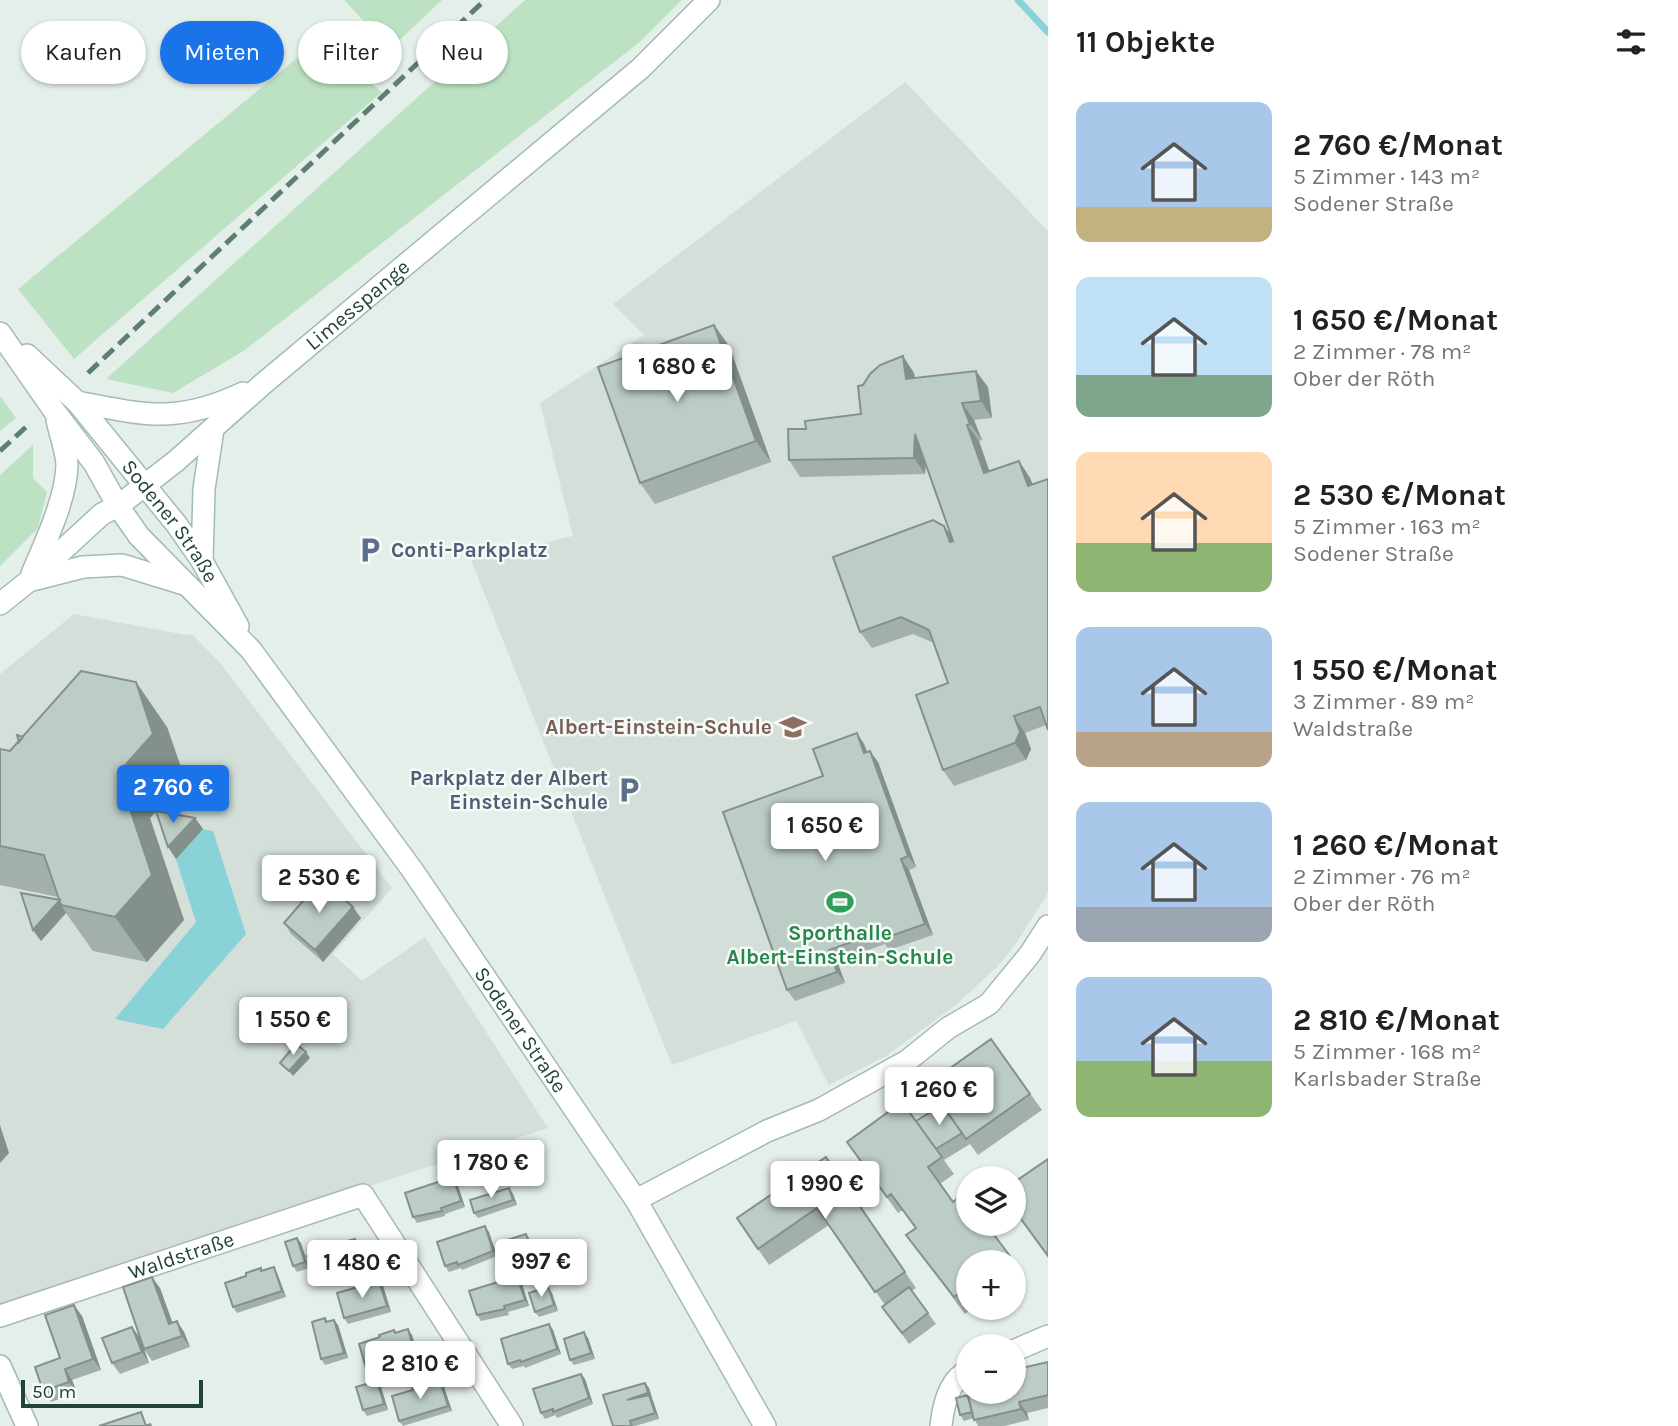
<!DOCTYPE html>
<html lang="de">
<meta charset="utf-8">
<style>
body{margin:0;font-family:Karla,sans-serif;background:#f2f2f2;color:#202124;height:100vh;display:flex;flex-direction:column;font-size:26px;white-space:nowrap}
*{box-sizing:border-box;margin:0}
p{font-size:23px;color:#757577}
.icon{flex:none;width:38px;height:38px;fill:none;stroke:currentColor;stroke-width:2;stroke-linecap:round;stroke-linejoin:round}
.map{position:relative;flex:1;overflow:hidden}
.panel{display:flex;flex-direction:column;background:#fff;width:630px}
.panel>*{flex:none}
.hud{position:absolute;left:21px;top:21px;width:665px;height:63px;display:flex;gap:14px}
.tools{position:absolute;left:956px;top:1166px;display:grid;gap:14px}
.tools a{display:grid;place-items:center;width:70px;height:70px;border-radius:50%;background:#fff;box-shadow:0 2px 5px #0004;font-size:35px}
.scale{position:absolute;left:21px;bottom:18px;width:182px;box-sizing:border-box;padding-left:7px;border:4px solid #224337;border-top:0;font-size:19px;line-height:24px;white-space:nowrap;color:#224337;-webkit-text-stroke:5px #f6fbf8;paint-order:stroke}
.price{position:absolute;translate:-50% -60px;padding:0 16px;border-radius:7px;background:#fff;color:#222;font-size:23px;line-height:46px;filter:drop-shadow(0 2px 4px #0008)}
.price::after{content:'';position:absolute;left:50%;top:42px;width:21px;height:16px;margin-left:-10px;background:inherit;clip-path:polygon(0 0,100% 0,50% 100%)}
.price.selected{background:#1a73e8;color:#fff}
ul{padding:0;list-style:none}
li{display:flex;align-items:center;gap:21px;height:175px;padding:0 28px}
li span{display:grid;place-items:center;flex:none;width:196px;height:140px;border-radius:14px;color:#555}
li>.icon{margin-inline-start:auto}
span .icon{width:84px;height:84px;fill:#fffc;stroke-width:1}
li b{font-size:30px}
h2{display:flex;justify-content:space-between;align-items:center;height:84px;padding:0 28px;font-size:30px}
.pill{padding:0 24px;border-radius:32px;background:#fff;box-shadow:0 2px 5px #0004;font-size:24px;line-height:63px}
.pill.selected{background:#1a73e8;color:#fff}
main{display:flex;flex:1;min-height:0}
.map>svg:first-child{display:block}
.built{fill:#d3dfd8}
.green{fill:#bce2c3}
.water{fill:#89d3d8}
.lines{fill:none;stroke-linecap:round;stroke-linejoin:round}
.stream{stroke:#89d3d8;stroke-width:7}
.street-casing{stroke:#a7b8b1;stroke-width:24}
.secondary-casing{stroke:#a2bcb0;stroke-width:24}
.street{stroke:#fff;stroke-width:21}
.secondary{stroke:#fff;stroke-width:21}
.rail{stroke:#5d7e72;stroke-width:5;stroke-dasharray:14 7;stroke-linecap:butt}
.wall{fill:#a2b0a9}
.shaded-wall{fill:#84908a}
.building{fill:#bccdc5;stroke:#84908a;stroke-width:2}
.labels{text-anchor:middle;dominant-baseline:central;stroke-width:5;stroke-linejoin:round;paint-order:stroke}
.street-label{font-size:21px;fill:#224337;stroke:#f6fbf8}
.service-label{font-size:21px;font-weight:bold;fill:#4e5e75;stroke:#f6fbf8;text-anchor:start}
.education-label{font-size:21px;font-weight:bold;fill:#785e54;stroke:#f6fbf8;text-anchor:end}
.leisure-label{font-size:21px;font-weight:bold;fill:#27864d;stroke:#f6fbf8}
</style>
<main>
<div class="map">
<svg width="1048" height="1426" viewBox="0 0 1048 1426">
<rect width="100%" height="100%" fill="#e5efea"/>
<path class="built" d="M905,82L1048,231V893L1015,945L997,967L957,1004L886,1056L829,1085L796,1021L672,1065L471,560L573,536L540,403L644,335L613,304Z
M74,614L186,635L192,634L221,664L392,888L333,954L362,981L425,937L548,1128L0,1306V674Z"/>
<path class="green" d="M344,0H442L390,49Z
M525,0H682L641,41L245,350L173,393L106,379Z
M320,39L382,92L74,359L18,289Z
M0,396L16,418L0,431Z
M33,445V478L47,492L38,528L0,566V475Z"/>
<path class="water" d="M164,822L213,831L246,934L163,1029L115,1019L196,922Z"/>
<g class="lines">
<path class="stream" d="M1018,0L1048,32"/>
<g class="street-casing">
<g id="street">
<path d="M636,1200L767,1131L819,1110L907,1061L948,1028L989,1004L1030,954L1048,926"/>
<path id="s1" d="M0,1316L363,1195L512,1426"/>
<path d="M1013,1351L1048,1336"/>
<path d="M0,1366L27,1426"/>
<path d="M941,1426C943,1407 948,1380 968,1371"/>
</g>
</g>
<g class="secondary-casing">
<g id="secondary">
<path id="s2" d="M0,333L55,412L94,463L118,506L139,536L251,650L413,871L636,1200L765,1426"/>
<path id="s3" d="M27,355L77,402L177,525L202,561L238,626"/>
<path d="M77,402C145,415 177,424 243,393"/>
<path d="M202,561L204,489L213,429"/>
<path d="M32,574C45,543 67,497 67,464C66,450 60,434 57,420"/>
<path d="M32,580L83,567L122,565L184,584"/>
<path id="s4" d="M0,604L30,580L102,514L118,506L176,461L264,383L641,68L709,0"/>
</g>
</g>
<use href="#street" class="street"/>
<use href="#secondary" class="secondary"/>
<path class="rail" d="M88,373L485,0
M0,451L26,427"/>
</g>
<path class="wall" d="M714,325L729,346L771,462L655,504L640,483Z
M914,373L915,378L988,387L992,418L974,420L982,440L979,441L989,472L1019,461L1030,478L1033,484L1046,725L1025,733L1031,749L1026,760L954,786L943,770L948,683L934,643L913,634L872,648L860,632L951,536L926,464L925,474L800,477L789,460L806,429L861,414L863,385Z
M167,727L185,779L157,811L195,818L203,829L176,859L156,811L150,818L184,920L147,962L93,951L66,913L41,941L33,930L59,900L58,897L0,885V749L10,751L23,737Z
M857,733L864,744L867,752L878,762L916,867L909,870L933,935L889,950L885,944L837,961L845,983L795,1001L787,990L823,776Z
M361,918L323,962L291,934L284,923Z
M991,1039L1042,1110L978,1155L970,1144L944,1160L954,1174L940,1184L953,1202L1010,1256L1021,1273L1013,1279V1262H968V1307H974L965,1314L906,1235L916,1228L903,1210L898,1213L847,1142L916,1121L942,1105Z
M826,1157L916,1288L912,1291L936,1324L909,1344L882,1307L885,1305L829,1225L769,1265L737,1218Z
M457,1183L465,1207L445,1214V1216L417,1223L413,1217Z
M509,1188L513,1194L517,1205L478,1218L474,1213Z
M489,1232L497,1256L462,1270L461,1268L449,1272L445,1266Z
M526,1234L530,1240L536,1258L508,1267L504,1262Z
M297,1238L301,1243L309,1268L297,1272L293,1266Z
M355,1239L359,1245L368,1269L319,1286L316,1280Z
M274,1267L277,1273L286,1297L237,1313L233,1307L246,1276L261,1268L262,1271Z
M517,1276L521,1281L529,1306L508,1312L509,1315L481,1321L477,1315Z
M383,1286L391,1312L348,1324L344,1318Z
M160,1288L172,1323L184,1332L190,1347L152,1361L144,1349Z
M552,1293L558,1311L539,1317L535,1312Z
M82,1316L101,1370L72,1380L77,1393L51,1402L43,1391Z
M325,1318L328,1322L334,1320L338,1325L348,1358L325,1365L321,1359Z
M549,1324L553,1330L561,1354L525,1368L524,1366L512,1369L508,1364Z
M132,1327L140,1338L149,1363L120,1374L112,1363Z
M394,1330L396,1333L412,1335L419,1359L370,1374L366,1368L380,1337Z
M588,1338L595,1359L574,1365L570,1360Z
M1048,1362V1408L1027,1413L1029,1420L1004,1426H978L974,1418L964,1421L960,1415L1013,1391Z
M581,1374L585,1379L593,1404L557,1418L556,1415L545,1419L541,1413Z
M377,1381L381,1387L388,1410L367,1416L363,1410Z
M645,1383L649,1388L659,1419L635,1426H613Z
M429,1385L444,1387L452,1411L403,1426L399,1421Z"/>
<path class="shaded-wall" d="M714,325L729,346L771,462L756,441Z
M903,356L914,373L917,396L906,379Z
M976,371L988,387L992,418L981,401Z
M962,403L974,420L982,440L970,424Z
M967,425L979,441L996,490L984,473Z
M915,434L926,450L925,474L914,458Z
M1019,461L1030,478L1039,503L1028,486Z
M944,526L956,542H950Z
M136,682L167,727L185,779L150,818L184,920L147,962L115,917L118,773Z
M1014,716L1025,733L1031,749L1026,760L1015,743Z
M857,733L864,744L872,764L864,753Z
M870,751L878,762L916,867L908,856Z
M195,818L203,829L176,859L168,847Z
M901,859L909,870L933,935L925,924Z
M60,900L61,905L66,913L41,941L33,930Z
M353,907L361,918L323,962L315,950Z
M829,950L837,961L845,983L837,972Z
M306,1052L310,1058L293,1076L289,1071Z
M0,1125L9,1153L0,1163Z
M453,1177L457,1183L465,1207L461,1201Z
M509,1188L513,1194L517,1205L513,1200Z
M485,1226L489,1232L497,1256L493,1251Z
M526,1234L530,1240L536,1258L532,1253Z
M297,1238L301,1243L309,1268L305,1262Z
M355,1239L359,1245L368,1269L364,1264Z
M274,1267L277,1273L286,1297L282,1291Z
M517,1276L521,1281L529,1306L525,1300Z
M152,1277L160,1288L177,1335L169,1324Z
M379,1281L383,1286L391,1312L387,1306Z
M548,1287L552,1293L558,1311L554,1305Z
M74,1305L82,1316L101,1370L93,1359Z
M334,1320L338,1325L348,1358L344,1353Z
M177,1321L184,1332L190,1347L182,1336Z
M549,1324L553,1330L561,1354L557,1349Z
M132,1327L140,1338L149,1363L142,1352Z
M408,1329L412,1335L419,1359L415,1354Z
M584,1332L588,1338L595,1359L591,1353Z
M65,1369L72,1380L77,1393L69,1382Z
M581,1374L585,1379L593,1404L589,1398Z
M377,1381L381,1387L388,1410L384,1404Z
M440,1381L444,1387L452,1411L448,1406Z
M645,1383L649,1388L652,1399L648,1393Z
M649,1395L653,1401L659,1419L655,1413Z
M1019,1402L1027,1413L1029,1420L1021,1409Z"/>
<path class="building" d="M714,325L756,441L640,483L598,367Z
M903,356L906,379L976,371L981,401L962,403L970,424L967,425L984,473L1019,461L1028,486L1048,479V730L1040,707L1014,716L1020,732L1015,743L943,770L916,695L948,683L929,630L901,617L860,632L833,557L933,520L944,526L950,542L953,541L915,434L914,458L789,460L788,429H806L805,421L861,414L858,386L863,385L870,374L880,365Z
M81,671L136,682L153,734L118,773L152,875L115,917L61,905L44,855L0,846V749L10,751Z
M857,733L864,753L870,751L908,856L901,859L925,924L882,939L879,932L829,950L837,972L787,990L723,812L823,776L813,749Z
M17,735L23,737L19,742Z
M156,811L195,818L168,847Z
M322,879L353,907L315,950L284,923Z
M21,893L60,900L33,930Z
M991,1039L1030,1094L966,1139L928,1084Z
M296,1044L306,1052L289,1071L280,1063Z
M902,1102L942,1157L928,1167L953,1202L963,1194L968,1200V1223H985L1010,1256L1003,1262H968V1287L954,1297L906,1235L916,1228L891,1194L887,1197L847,1142Z
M942,1105L962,1133L936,1149L916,1121Z
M826,1157L905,1272L875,1292L817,1208L758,1249L737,1218Z
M1048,1159V1256L1013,1208V1183Z
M453,1177L461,1201L441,1208L442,1211L413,1217L405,1193Z
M509,1188L513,1200L474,1213L470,1200Z
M485,1226L493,1251L458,1265L457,1262L445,1266L437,1242Z
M526,1234L532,1253L504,1262L498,1243Z
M297,1238L305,1262L293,1266L285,1242Z
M355,1239L364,1264L316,1280L307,1256L327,1248V1246Z
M274,1267L282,1291L233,1307L225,1283L246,1276V1273L261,1268V1271Z
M517,1276L525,1300L504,1306L505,1309L477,1315L469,1291Z
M152,1277L169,1324L177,1321L182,1336L144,1349L123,1287Z
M379,1281L387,1306L344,1318L337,1293Z
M548,1287L554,1305L535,1312L529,1293Z
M909,1287L928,1313L902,1333L882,1307Z
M74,1305L93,1359L65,1369L69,1382L43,1391L35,1367L60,1358L45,1315Z
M325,1318L326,1322L334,1320L344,1353L321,1359L312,1322Z
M549,1324L557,1349L521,1362L520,1360L508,1364L501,1339Z
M132,1327L142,1352L112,1363L102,1338Z
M408,1329L415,1354L366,1368L359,1344L380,1337L379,1335L394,1330L395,1333Z
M584,1332L591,1353L570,1360L564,1339Z
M1048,1362V1395L1019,1402L1021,1409L974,1420L966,1389H968V1391H1013V1370Z
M581,1374L589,1398L553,1412V1409L541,1413L533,1389Z
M377,1381L384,1404L363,1410L356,1387Z
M440,1381L448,1406L399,1421L392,1396L413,1390L412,1387L427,1382L428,1385Z
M645,1383L648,1393L627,1400L649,1395L655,1413L630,1421L632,1426H613L603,1395Z
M968,1395L972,1412L960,1415L956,1398Z
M141,1412L146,1426L150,1424L151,1426H99Z"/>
<defs>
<g id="parking-bare" transform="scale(2.1)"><path d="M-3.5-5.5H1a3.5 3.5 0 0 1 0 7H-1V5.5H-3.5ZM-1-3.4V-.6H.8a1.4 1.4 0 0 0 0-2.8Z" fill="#5c6f8a" stroke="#f6fbf8" stroke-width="2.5" paint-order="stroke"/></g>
<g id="school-bare" transform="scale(2.1)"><path d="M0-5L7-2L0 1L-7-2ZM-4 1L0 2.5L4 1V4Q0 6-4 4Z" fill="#8d6e63" stroke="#f6fbf8" stroke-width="2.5" paint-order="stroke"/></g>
<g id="stadium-bare" transform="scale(2.1)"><path d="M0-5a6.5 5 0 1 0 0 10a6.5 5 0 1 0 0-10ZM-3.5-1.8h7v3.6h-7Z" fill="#2e9e5b" stroke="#f6fbf8" stroke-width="2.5" paint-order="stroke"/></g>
</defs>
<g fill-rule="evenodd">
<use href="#parking-bare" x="370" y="550"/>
<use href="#school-bare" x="793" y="727"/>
<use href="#parking-bare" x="629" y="790"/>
<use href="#stadium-bare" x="840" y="902"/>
</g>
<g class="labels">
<g class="street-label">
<text stroke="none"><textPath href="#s4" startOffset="467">Limesspange</textPath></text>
<text stroke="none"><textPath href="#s3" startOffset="220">Sodener Straße</textPath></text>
<text stroke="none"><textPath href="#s2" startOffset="872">Sodener Straße</textPath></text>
<text stroke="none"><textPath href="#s1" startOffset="191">Waldstraße</textPath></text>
</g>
<g class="service-label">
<text x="391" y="550">Conti-Parkplatz</text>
<text x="608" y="778" text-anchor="end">Parkplatz der Albert<tspan x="608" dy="24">Einstein-Schule</tspan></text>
</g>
<g class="education-label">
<text x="772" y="727">Albert-Einstein-Schule</text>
</g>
<g class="leisure-label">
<text x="840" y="933">Sporthalle<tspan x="840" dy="24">Albert-Einstein-Schule</tspan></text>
</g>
</g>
</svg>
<div class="tools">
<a><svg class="icon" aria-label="layers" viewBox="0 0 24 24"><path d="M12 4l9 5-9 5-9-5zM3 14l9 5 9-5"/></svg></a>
<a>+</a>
<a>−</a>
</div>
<div class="scale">50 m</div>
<b class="price" style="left:677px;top:404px">1 680 €</b>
<b class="price selected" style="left:173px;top:825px">2 760 €</b>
<b class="price" style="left:825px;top:863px">1 650 €</b>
<b class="price" style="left:319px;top:915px">2 530 €</b>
<b class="price" style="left:293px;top:1057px">1 550 €</b>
<b class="price" style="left:939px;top:1127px">1 260 €</b>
<b class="price" style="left:491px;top:1200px">1 780 €</b>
<b class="price" style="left:825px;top:1221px">1 990 €</b>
<b class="price" style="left:541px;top:1299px">997 €</b>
<b class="price" style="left:362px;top:1300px">1 480 €</b>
<b class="price" style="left:420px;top:1401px">2 810 €</b>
<div class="hud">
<a class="pill">Kaufen</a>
<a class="pill selected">Mieten</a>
<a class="pill">Filter</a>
<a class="pill">Neu</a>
</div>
</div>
<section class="panel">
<h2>11 Objekte<svg class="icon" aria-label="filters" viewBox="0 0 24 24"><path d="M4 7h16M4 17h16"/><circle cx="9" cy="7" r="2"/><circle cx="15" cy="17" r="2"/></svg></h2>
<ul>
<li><span style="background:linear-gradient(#a9c7e8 75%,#c2b280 0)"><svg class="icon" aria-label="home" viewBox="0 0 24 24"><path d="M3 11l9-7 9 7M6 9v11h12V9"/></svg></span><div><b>2 760 €/Monat</b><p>5 Zimmer · 143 m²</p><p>Sodener Straße</p></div></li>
<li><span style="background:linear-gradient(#bfe0f5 70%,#7fa58c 0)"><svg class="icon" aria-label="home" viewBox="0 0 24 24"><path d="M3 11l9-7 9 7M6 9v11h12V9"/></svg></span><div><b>1 650 €/Monat</b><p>2 Zimmer · 78 m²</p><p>Ober der Röth</p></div></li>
<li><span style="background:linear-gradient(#ffd9b3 65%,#8fb573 0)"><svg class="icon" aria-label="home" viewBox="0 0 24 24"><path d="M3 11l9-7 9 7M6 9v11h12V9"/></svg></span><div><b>2 530 €/Monat</b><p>5 Zimmer · 163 m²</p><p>Sodener Straße</p></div></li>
<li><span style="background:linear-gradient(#a9c7e8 75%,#b9a48a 0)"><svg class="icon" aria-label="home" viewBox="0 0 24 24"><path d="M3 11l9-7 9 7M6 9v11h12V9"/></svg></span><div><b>1 550 €/Monat</b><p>3 Zimmer · 89 m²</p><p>Waldstraße</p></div></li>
<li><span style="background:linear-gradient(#a9c7e8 75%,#9aa5b1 0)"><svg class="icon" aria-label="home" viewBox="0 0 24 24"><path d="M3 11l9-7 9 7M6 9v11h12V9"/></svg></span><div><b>1 260 €/Monat</b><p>2 Zimmer · 76 m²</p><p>Ober der Röth</p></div></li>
<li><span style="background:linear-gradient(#a9c7e8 60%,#8fb573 0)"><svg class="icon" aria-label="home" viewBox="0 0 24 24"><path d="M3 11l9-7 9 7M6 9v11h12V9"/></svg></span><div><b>2 810 €/Monat</b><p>5 Zimmer · 168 m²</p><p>Karlsbader Straße</p></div></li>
</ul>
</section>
</main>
